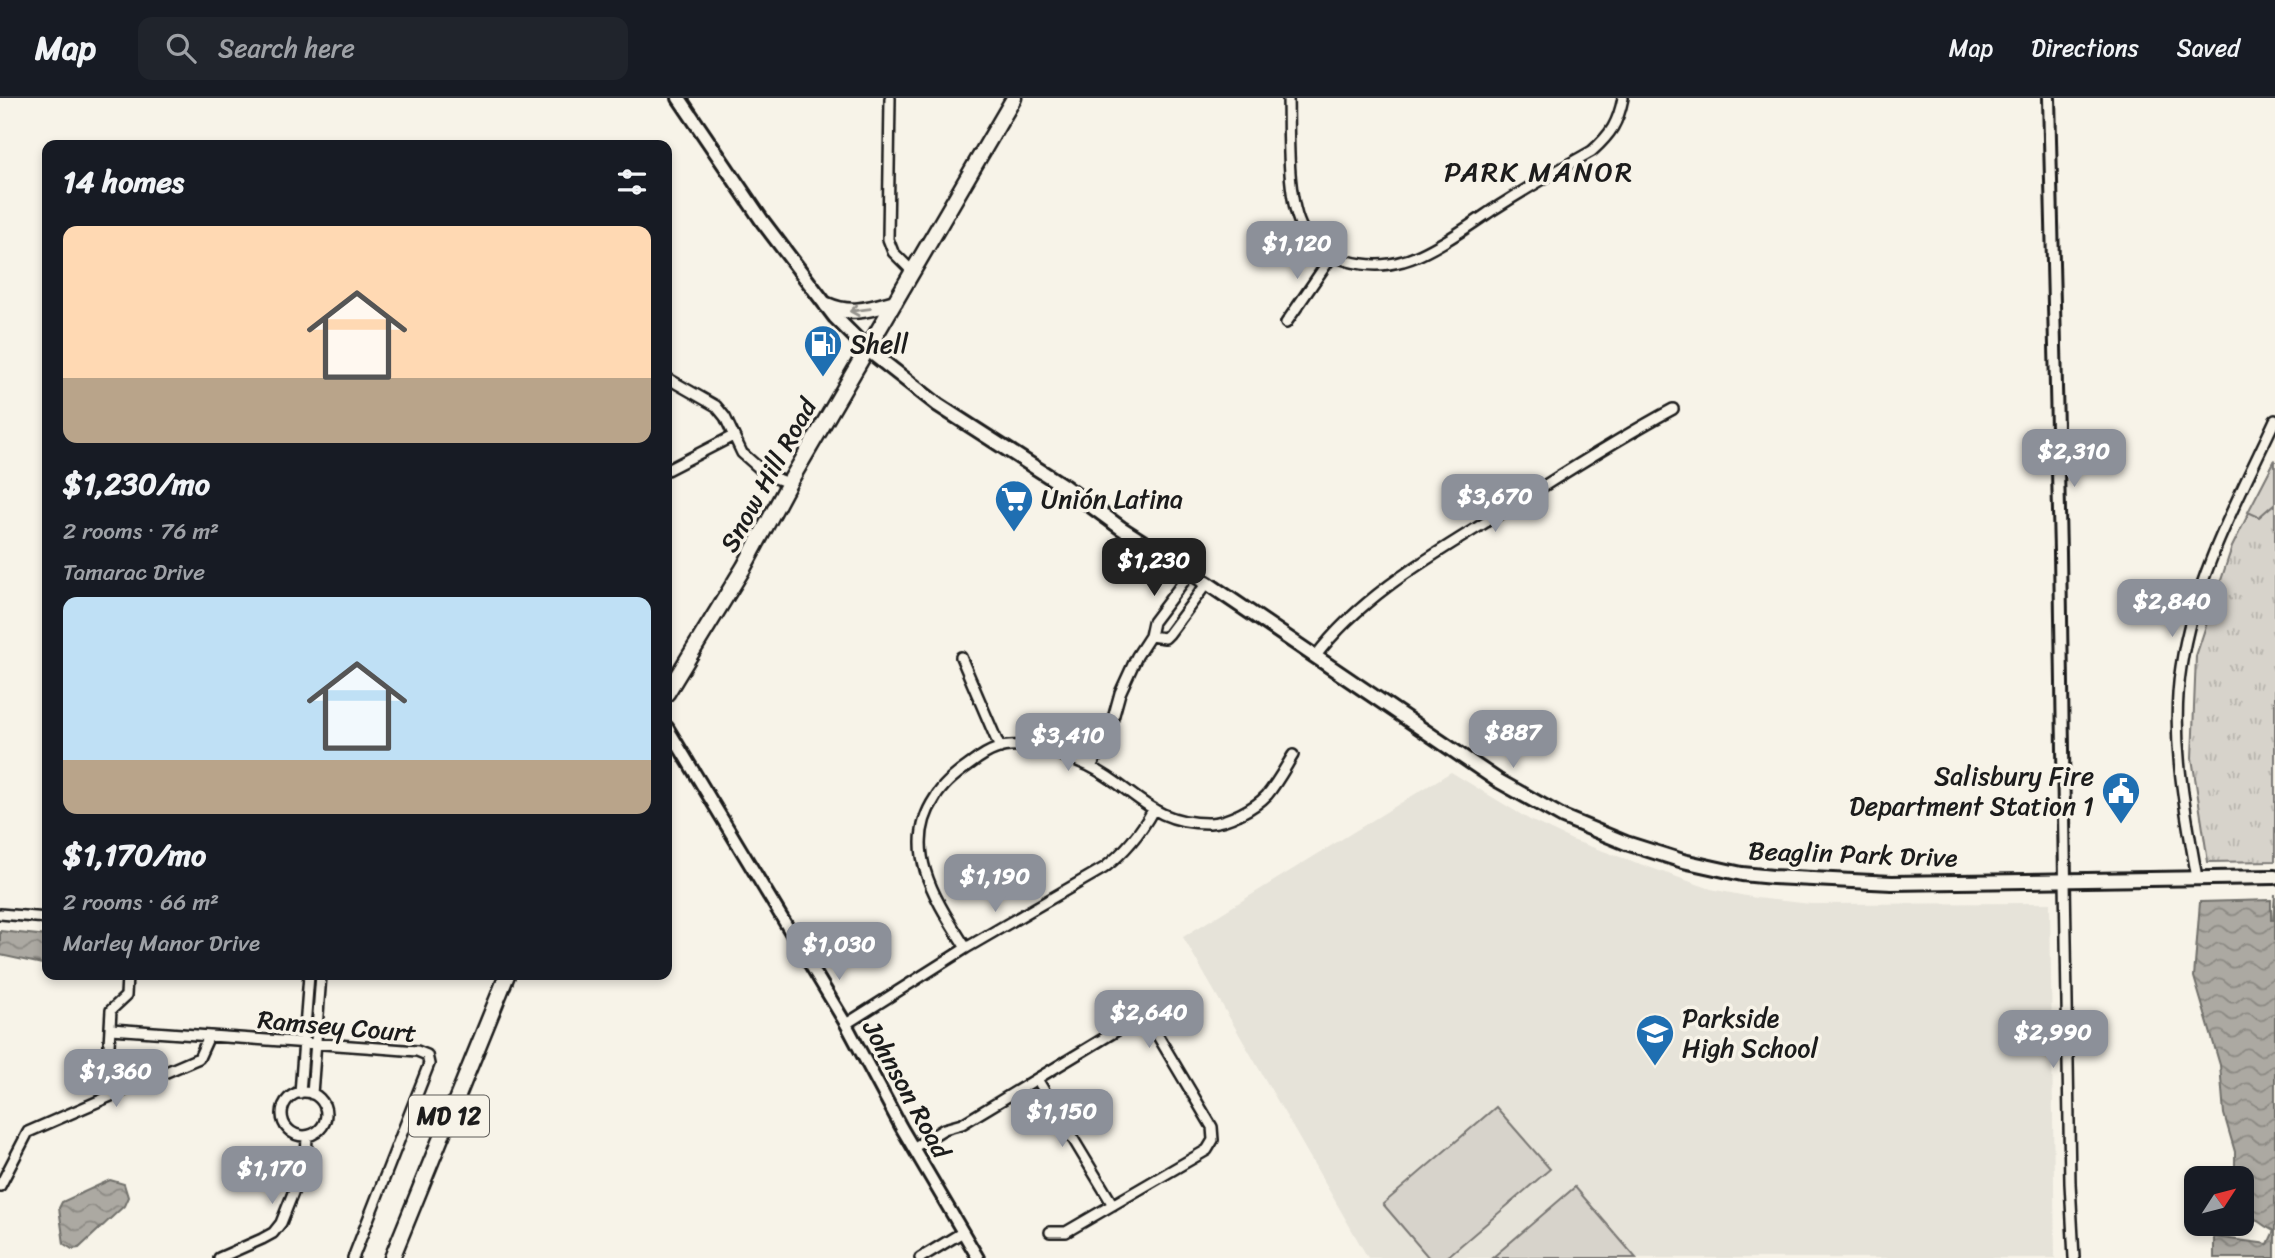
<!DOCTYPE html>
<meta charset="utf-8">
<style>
body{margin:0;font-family:Sriracha,sans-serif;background:#20242c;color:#f1f3f6;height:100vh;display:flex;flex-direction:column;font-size:26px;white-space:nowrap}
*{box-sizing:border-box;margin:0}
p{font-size:23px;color:#9ea1a6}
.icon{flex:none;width:38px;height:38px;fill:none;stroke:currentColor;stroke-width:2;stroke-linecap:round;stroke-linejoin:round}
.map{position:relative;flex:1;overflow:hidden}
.drawer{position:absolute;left:42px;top:42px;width:630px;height:840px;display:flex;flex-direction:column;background:#171b24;border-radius:14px;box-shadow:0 4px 10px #0003}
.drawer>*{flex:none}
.needle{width:46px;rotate:54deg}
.buttons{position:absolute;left:2184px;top:1068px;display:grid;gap:14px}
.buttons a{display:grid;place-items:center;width:70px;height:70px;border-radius:14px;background:#171b24;box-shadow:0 4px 10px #0003;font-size:35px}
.price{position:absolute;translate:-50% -60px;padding:0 16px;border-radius:14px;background:#8c9099;color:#fff;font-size:23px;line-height:46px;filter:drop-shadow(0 2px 4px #0008)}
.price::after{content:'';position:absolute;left:50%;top:42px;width:21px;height:16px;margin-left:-10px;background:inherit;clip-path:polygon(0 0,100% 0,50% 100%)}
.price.on{background:#222;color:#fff}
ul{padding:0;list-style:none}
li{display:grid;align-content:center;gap:14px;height:371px;padding:0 21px}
li span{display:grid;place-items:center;height:217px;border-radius:14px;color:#555}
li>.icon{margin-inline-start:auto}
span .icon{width:126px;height:126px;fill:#fffc;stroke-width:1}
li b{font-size:30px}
h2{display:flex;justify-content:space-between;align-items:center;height:84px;padding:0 21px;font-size:30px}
header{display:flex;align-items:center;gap:42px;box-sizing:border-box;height:98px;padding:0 35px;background:#171b24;border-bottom:2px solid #363941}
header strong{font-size:33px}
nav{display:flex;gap:38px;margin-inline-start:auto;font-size:24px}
.search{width:490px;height:63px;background:#20242c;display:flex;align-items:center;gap:18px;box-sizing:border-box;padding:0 24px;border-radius:14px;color:#9ea1a6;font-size:26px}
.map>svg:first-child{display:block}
.built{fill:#e6e3d9}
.park{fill:url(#park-tufts);stroke:#7a7874;stroke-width:2}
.garden{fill:#d7d3cb;stroke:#7a7874;stroke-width:2}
.water{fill:url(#water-waves);stroke:#72716c;stroke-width:2}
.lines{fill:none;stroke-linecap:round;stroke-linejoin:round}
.minor-casing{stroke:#1c1c1c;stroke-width:14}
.tertiary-casing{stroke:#1c1c1c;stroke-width:16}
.secondary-casing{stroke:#1c1c1c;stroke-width:18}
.primary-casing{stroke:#1c1c1c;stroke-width:19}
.minor{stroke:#f7f3e8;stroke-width:9}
.tertiary{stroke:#f7f3e8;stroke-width:10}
.secondary{stroke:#f7f3e8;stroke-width:12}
.primary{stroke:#f7f3e8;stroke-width:14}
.oneway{stroke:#94928c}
.labels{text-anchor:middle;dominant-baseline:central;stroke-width:7;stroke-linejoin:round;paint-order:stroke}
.shield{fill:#f7f3e8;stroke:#5e5c59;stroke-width:2}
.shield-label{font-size:24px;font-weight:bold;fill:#1c1c1c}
.poi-label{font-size:26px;fill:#1c1c1c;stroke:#f7f3e8;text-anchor:start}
.street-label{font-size:26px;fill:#1c1c1c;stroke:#f7f3e8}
.neighbourhood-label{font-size:28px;letter-spacing:2px;fill:#1c1c1c;stroke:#f7f3e8}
</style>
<header>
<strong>Map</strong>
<div class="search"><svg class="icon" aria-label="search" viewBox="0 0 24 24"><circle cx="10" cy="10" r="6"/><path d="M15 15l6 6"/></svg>Search here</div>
<nav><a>Map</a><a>Directions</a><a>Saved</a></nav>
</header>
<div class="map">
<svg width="2275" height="1160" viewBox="0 0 2275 1160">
<defs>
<pattern id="park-tufts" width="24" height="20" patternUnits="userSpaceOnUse" patternTransform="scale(1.75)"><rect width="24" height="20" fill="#d7d3cb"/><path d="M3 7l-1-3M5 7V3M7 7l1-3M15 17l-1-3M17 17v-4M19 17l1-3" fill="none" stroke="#b8b5ae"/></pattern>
<pattern id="water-waves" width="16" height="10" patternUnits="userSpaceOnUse" patternTransform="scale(1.75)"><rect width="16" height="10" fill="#aca9a2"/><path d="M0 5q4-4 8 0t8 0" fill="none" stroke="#8b8983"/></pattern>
</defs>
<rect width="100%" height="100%" fill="#f7f3e8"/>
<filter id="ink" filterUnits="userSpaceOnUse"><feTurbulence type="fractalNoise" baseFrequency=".0143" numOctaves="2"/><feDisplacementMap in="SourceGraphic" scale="14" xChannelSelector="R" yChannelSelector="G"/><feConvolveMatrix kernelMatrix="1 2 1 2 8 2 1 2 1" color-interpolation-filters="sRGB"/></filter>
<g filter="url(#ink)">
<path class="built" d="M1451,674L1530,722L1572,742L1711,791L1756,800L1811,806L2050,805L2055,1160H1368L1183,839Z"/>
<path class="park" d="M2275,362V763L2208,764L2192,660L2196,558L2232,449Z"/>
<path class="garden" d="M2275,362V405L2259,419L2248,414Z
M1496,1009L1550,1071L1446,1160H1429L1383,1106Z
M1575,1089L1636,1160H1492Z"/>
<path class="water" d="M2275,796V1160H2214V1139L2268,1146L2274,1133C2249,1121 2242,1108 2242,1080H2235V1054L2224,1016L2220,967L2194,879L2200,804L2271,802V822H2273Z
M0,833L47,838V867L0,857Z
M110,1082L124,1086L128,1099L124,1108L79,1150L72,1151L64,1146L59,1110L62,1104Z"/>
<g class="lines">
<g class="minor-casing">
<path id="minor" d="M890,0L888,141L893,154L912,173
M1288,0C1289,34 1286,103 1303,132C1321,163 1370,173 1403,163C1428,157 1469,128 1491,113C1524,92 1558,72 1592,53C1611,36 1618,25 1623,0
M1286,225L1332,158
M667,280L716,308L725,319L742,355L767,377L789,385
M667,372L733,338
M1150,538L1165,540L1169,536L1207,485
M961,559L1000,650
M1315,559C1363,495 1437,455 1504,413C1560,378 1615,342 1673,311
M1091,669L1109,635L1120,595L1137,558L1150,538L1153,524L1190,475
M2197,780C2185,711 2170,639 2181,569C2194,481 2238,401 2275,322
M2065,782L2070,1085L2074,1160
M0,816L47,820
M966,850C938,805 900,752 935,700C943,686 956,676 969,667C977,661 986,654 996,651C1021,641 1065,657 1089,668C1136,691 1150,726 1210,725C1228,724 1255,710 1267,697C1277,685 1285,670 1293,657
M846,926L966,850L1104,770C1125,754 1140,736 1153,712
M111,931L379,950L417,953L427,957L429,966L353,1160
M1037,981L1113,1107
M282 1016a22 22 0 1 1 44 0a22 22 0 1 1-44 0Z
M300,995L309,877
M312,996L321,877
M106,1000L199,960L209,938
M913,1050L944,1031L962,1026L1131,924L1146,923L1155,933L1212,1029L1213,1042L1207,1052L1066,1134H1050
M0,1088L28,1034L106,1000L111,912L126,898L127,877
M219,1160L262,1141L273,1135L281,1125L306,1062L307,1038
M920,1160L963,1134"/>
</g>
<g class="tertiary-casing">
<path id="tertiary" d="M2049,0L2060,454L2065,782
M667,629L846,926L901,1029L978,1160"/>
</g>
<g class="secondary-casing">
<path id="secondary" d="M679,0L763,124L835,219L868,252L938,307L1064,388L1121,430L1207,485L1497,682L1563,719L1626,745L1683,763L1742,776L1773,779L1892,785L2275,779"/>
</g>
<g class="primary-casing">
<path id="primary" d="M827,207C851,218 870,211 895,204
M667,595L744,469L789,385L1014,0
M392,1160L507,877"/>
</g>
<use href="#minor" class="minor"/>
<use href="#tertiary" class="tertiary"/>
<use href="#secondary" class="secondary"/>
<use href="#primary" class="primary"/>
</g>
<defs><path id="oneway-shaft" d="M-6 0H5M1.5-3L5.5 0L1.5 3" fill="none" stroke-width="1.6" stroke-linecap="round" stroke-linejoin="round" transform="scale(1.75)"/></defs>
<use class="oneway" href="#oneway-shaft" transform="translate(860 212) rotate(172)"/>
</g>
<defs>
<g id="fuel-pin" transform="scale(2.0125)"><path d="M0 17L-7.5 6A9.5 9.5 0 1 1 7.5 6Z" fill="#1f6fb2" stroke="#f7f3e8"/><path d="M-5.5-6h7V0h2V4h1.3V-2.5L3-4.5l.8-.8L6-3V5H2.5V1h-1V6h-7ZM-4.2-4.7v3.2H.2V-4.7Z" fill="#fff"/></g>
<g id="supermarket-pin" transform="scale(2.0125)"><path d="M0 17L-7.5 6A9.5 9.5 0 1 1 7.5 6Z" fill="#1f6fb2" stroke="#f7f3e8"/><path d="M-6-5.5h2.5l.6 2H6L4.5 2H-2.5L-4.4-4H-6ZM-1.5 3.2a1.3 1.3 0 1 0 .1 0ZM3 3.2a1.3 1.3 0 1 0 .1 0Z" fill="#fff"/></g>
<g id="civic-pin" transform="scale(2.0125)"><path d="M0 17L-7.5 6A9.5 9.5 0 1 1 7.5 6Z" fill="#1f6fb2" stroke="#f7f3e8"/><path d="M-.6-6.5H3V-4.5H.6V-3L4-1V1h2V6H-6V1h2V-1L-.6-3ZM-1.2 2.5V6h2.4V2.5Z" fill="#fff"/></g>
<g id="school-pin" transform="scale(2.0125)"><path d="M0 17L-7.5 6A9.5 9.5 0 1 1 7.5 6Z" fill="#1f6fb2" stroke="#f7f3e8"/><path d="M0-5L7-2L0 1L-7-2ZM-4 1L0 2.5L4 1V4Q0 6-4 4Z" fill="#fff"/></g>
</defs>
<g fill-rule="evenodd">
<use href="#fuel-pin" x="823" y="246"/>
<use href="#supermarket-pin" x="1014" y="401"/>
<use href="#civic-pin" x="2121" y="693"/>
<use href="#school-pin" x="1655" y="935"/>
</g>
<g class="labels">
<rect class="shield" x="409" y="997.5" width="80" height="41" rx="5"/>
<g class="shield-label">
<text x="449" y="1018">MD 12</text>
</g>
<g class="poi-label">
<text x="850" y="246">Shell</text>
<text x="1041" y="401">Unión Latina</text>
<text x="2094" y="678" text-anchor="end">Salisbury Fire<tspan x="2094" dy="30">Department Station 1</tspan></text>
<text x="1682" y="920">Parkside<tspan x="1682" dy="30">High School</tspan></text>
</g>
<g class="street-label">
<text transform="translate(768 377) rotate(-61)">Snow Hill Road</text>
<text transform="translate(1853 756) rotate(2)">Beaglin Park Drive</text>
<text transform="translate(337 928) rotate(5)">Ramsey Court</text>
<text transform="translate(907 991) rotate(61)">Johnson Road</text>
</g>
<g class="neighbourhood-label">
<text x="1539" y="73">PARK MANOR</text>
</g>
</g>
</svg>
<div class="buttons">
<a><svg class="needle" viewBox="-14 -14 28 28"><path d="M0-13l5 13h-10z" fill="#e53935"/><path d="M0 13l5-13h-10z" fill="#9ea1a6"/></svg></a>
</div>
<b class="price" style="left:1297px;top:183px">$1,120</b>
<b class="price" style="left:2074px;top:391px">$2,310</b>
<b class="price" style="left:1495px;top:436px">$3,670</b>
<b class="price on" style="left:1154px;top:500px">$1,230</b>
<b class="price" style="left:2172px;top:541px">$2,840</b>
<b class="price" style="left:1513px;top:672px">$887</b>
<b class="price" style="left:1068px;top:675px">$3,410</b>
<b class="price" style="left:995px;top:816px">$1,190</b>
<b class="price" style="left:839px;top:884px">$1,030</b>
<b class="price" style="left:1149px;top:952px">$2,640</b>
<b class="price" style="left:2053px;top:972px">$2,990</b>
<b class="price" style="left:116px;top:1011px">$1,360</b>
<b class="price" style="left:1062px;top:1051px">$1,150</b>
<b class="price" style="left:272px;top:1108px">$1,170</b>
<section class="drawer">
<h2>14 homes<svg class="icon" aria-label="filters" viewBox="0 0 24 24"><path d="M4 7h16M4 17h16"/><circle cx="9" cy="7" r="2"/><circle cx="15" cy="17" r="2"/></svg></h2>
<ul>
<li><span style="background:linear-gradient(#ffd9b3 70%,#b9a48a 0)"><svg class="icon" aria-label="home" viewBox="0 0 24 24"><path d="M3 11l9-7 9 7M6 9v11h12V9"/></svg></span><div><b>$1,230/mo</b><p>2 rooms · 76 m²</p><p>Tamarac Drive</p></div></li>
<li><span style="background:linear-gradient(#bfe0f5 75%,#b9a48a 0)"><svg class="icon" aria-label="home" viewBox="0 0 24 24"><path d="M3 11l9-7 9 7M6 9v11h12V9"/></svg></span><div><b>$1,170/mo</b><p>2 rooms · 66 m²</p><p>Marley Manor Drive</p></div></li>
</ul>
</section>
</div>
